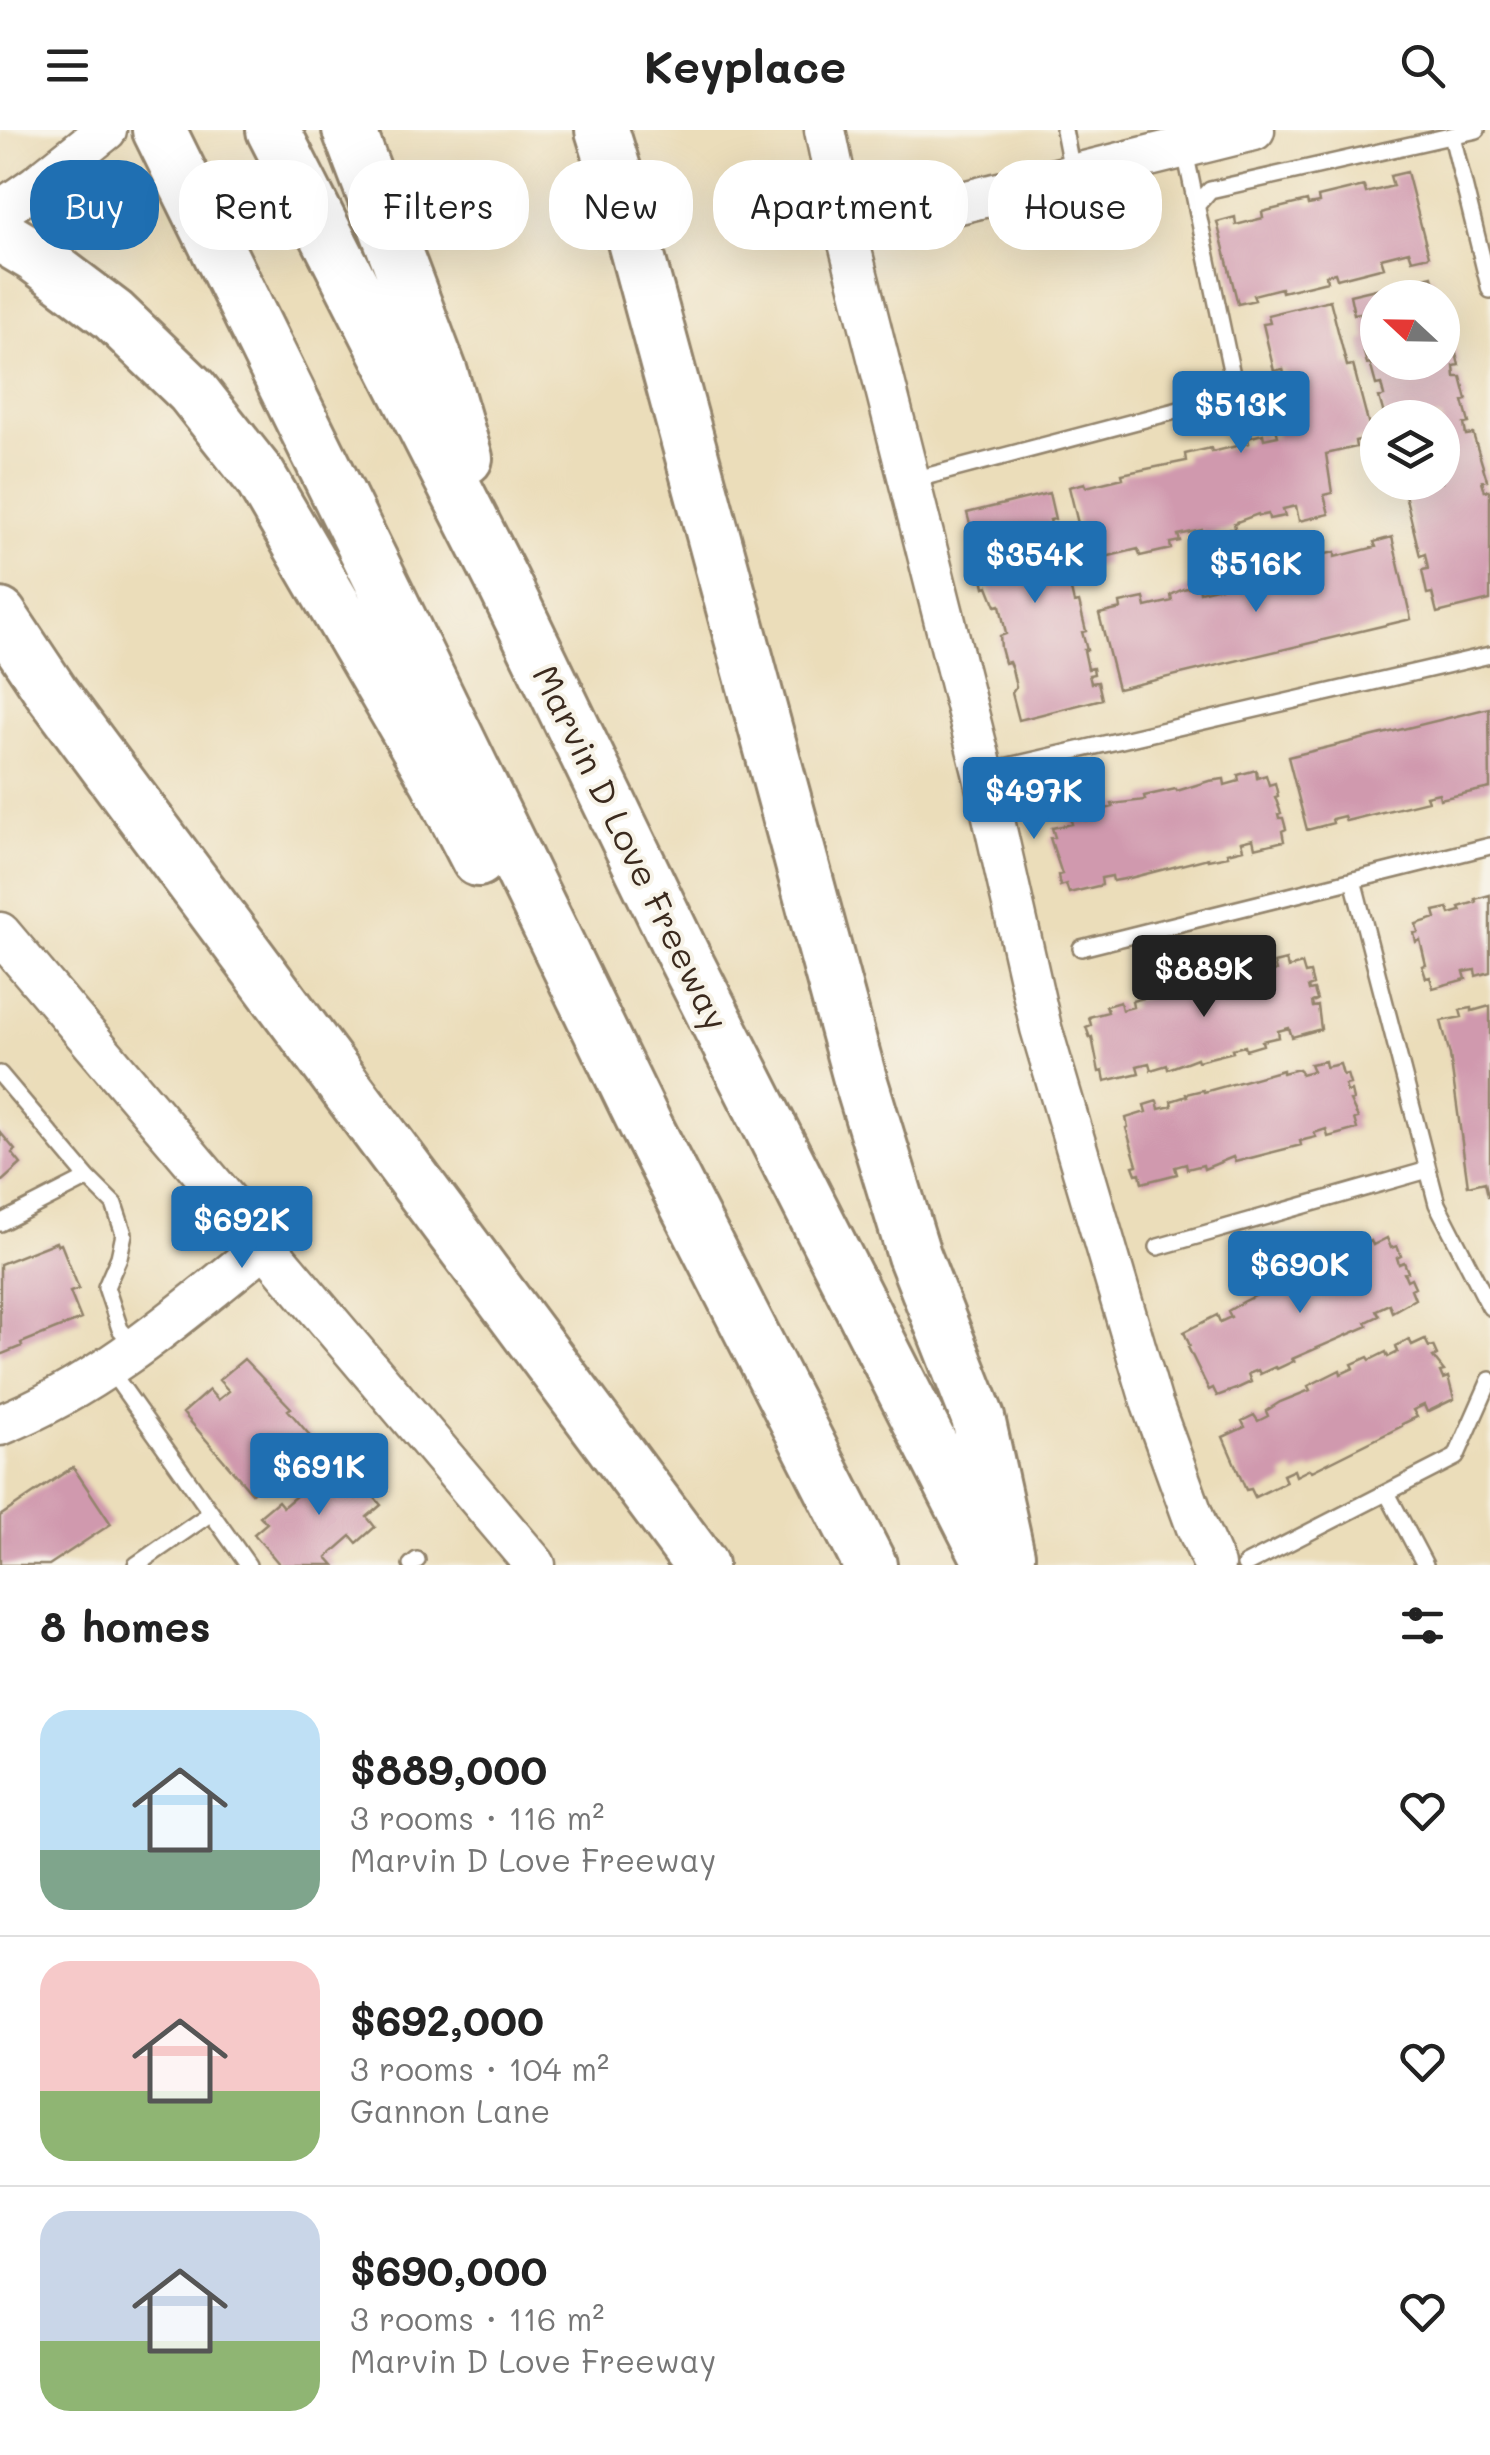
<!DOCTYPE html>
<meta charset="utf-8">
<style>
body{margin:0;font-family:Mali,sans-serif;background:#f6f6f6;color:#222;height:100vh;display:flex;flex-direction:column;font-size:38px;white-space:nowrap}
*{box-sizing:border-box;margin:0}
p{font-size:32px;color:#767676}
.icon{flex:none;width:55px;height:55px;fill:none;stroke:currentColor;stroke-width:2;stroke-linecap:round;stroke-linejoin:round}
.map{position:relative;height:1435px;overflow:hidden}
.side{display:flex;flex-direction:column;background:#fff;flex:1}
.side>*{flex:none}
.guide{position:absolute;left:30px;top:30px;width:1430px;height:90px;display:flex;gap:20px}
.needle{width:65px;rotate:292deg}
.controls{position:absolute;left:1360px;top:150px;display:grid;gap:20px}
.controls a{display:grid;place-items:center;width:100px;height:100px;border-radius:50%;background:#fff;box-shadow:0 10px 40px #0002;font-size:50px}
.price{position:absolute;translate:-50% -85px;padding:0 22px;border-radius:10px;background:#1f6fb2;color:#fff;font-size:32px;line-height:65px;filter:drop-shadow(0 2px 5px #0008)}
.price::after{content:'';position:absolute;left:50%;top:60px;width:30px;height:22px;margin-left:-15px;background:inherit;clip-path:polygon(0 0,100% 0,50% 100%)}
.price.current{background:#222;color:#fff}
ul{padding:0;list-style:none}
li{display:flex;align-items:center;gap:30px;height:250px;padding:0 40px}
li+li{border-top:2px solid #e0e0e0}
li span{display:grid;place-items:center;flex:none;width:280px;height:200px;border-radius:30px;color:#555}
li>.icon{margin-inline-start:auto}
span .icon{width:120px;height:120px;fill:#fffc;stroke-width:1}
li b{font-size:42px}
h2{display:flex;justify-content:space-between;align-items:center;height:120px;padding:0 40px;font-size:42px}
.pill{padding:0 35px;border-radius:40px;background:#fff;box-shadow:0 10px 40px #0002;font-size:35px;line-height:90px}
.pill.current{background:#1f6fb2;color:#fff}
header{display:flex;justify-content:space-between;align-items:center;height:130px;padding:0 40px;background:#fff;font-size:45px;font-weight:800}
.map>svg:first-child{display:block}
.building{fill:#d099ae}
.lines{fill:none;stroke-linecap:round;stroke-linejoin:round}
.lane-casing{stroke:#93846c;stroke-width:20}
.secondary-casing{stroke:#93846c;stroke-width:45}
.highway-casing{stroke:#93846c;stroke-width:58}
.lane{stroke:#fff;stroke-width:15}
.secondary{stroke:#fff;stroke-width:40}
.highway{stroke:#fff;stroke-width:52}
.labels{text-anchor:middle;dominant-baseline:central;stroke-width:8;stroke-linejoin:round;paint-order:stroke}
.street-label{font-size:35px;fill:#3b2a1e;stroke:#f7f3e8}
</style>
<header><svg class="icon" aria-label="menu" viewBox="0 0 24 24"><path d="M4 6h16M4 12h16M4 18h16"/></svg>Keyplace<svg class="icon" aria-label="search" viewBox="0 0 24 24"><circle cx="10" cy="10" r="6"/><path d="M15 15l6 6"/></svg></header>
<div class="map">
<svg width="1490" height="1435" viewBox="0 0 1490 1435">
<rect width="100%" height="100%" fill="#f7f3e8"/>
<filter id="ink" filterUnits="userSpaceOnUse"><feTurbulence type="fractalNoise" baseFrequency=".01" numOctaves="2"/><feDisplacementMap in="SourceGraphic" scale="20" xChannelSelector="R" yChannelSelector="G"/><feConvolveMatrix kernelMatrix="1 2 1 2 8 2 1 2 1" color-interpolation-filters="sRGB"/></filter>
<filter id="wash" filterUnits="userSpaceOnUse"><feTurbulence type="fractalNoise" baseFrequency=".0048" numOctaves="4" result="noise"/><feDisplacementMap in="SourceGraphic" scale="40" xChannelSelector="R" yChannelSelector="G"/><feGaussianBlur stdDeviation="2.25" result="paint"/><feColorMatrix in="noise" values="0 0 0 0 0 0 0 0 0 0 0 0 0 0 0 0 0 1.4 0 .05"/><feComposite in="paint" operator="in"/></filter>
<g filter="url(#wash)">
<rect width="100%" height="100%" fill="#ebddba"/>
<g id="blocks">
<path class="building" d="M1407,42L1429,126L1412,130L1409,121L1381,128L1384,137L1337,149L1335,143L1326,145L1327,151L1282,162L1281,158L1253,165L1255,170L1238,174L1217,92L1235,87L1236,95L1263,88L1262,82L1307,71L1308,75L1319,73L1318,67L1364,56L1366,63L1393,56L1390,46Z
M1432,146L1438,168H1378V232H1442L1444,196L1448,212H1453L1459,235L1454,236L1455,247H1461L1467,270L1463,271L1469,293L1464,294L1466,305L1473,304L1487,350L1482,351L1485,361L1489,360L1490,362V470L1437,483L1432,463L1427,464L1422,440L1428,439L1425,424L1420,426L1402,352H1442V288H1385L1379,267L1384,266L1381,254L1376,255L1370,233L1367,234L1361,211L1366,209L1360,183L1354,184L1350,165Z
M1330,170L1347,236L1353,235L1372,307L1355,311L1356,317L1326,324L1332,363L1324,365L1329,384L1299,391L1296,376L1283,379L1285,386L1269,389L1268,384L1259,386L1258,384L1234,393L1235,398L1203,406L1202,400L1178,405L1180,411L1170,413L1171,419L1140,426L1138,419L1105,427L1106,434L1089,438L1069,357L1085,353L1086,357L1123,348L1122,344L1186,331L1185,324L1211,318L1212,322L1249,313L1248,308L1263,304L1264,309L1278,306L1275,295L1301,288L1290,245L1285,246L1283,239L1274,241L1263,194L1270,193L1268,185Z
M1049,363L1055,389L1050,390L1055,409L1060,407L1067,433H1069L1074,455L1070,456L1074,473L1079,472L1086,501L1082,502L1087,520H1084L1088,539L1093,538L1094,544L1089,545L1091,553L1098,552L1102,569L1019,590L1012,563L1016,557L1012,539L1009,532L1005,533L1001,518L1000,506L1006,504L1000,475L996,476L988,456L985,457L982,443L988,441L986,434L983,435L980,408L975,401L972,402L967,383Z
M1392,407L1411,489L1118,559L1099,484L1121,479L1120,473L1144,468L1146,477L1172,471L1171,465L1183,459L1199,456L1200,462L1229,455L1226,446L1261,437L1263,445L1309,434L1308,431L1322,428L1321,425L1335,422V427L1376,417L1374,412Z
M1489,578L1490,658L1440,669L1439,663L1426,666L1428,671L1346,691L1344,686L1332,689L1333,693L1307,700L1288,627Z
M1256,640L1257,648L1266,645L1269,655L1275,653L1278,666L1275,667L1281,683L1278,684L1279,688H1283L1286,699L1282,701L1284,711L1255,718L1253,709L1241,712L1243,719L1227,723L1228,726L1208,730V728L1130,748L1113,751L1112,746L1101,748L1102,755L1069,763L1066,754L1060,756L1058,745L1062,744L1050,708L1055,707L1052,698L1072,694L1070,687L1085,683L1086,690L1098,688L1096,681L1113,677L1112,674L1145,670L1144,666L1176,659L1177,661L1209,651L1224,649L1225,655L1239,651L1238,645Z
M1490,765V842L1476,846L1475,840L1464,842L1466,849L1433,858L1430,847L1426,848L1422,836L1426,835L1420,810L1416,812L1414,803L1418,802L1416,794L1436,788L1434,781L1448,778L1450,784L1461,781L1459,777L1476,772L1475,769Z
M1286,830L1288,838L1302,834L1305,844L1310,843L1313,855L1308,857L1309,861L1314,860L1317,870L1312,872L1313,877L1318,876L1321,899L1292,907L1289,898L1278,901L1279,907L1262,911L1263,915L1246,920L1245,916L1232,919L1233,922L1198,931L1197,928L1168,939L1167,935L1151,940L1149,933L1137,936L1139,943L1105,951L1103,941L1099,942L1092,907L1090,908L1086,897L1091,895L1089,887L1108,882L1106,876L1120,872L1122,880L1133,877L1132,871L1148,867V865L1167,859L1168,862L1174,861L1173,858L1213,847L1214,851L1220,849L1219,844L1244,838L1245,842L1262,838L1264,845L1276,841L1274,833Z
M1490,876V1066H1488L1485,1052L1468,1056L1450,925L1441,891L1462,887L1460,880L1472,878V881Z
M1325,931L1326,937L1340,934L1343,945L1347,944L1350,954L1345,955L1347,962L1351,961L1353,970L1350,971L1358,988L1354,989L1357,999L1328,1007L1326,999L1314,1003L1316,1007L1300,1011L1301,1015L1235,1032L1233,1027L1204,1039L1203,1035L1187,1039L1186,1034L1175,1037L1177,1044L1142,1053L1140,1043L1136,1044L1133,1036L1137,1035L1126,998L1128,997L1126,988L1146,982L1144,975L1157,971L1159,979L1172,976L1171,971L1187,966L1186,964L1203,960L1204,962L1283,940V943L1299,939L1301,944L1313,941L1310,934Z
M0,1002L15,1020L12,1023L21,1034L0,1053Z
M1387,1108L1391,1118L1397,1116L1401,1126L1397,1128L1399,1134L1404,1132L1408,1142L1404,1143L1407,1150L1411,1148L1415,1157L1411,1159L1415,1169L1392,1182L1389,1174L1376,1180L1379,1186L1366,1192L1368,1196L1292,1229L1294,1231L1277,1239L1275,1237L1260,1244L1258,1240L1248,1244L1251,1252L1236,1259L1217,1266L1213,1258L1209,1260L1188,1217L1190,1216L1184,1202L1217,1185L1220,1192L1231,1187L1228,1181L1243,1172L1333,1128L1349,1122L1351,1127L1362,1122L1359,1117L1371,1111L1373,1115Z
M56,1112L57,1115L61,1114L79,1159L70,1162L81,1189L21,1213L22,1216L0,1225V1134Z
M1409,1209L1412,1215L1425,1209L1429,1217L1433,1216L1437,1225L1433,1227L1444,1241L1440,1242L1443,1249L1448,1247L1454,1269L1427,1282L1424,1275L1413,1280L1417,1287L1402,1294V1296L1312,1341L1310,1339L1296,1346L1294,1340L1283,1345L1286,1352L1255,1367L1251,1359L1246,1360L1223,1307L1245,1297L1242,1291L1254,1285L1258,1291L1268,1286L1266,1281L1280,1272L1310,1260L1308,1256L1340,1240L1341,1244L1354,1238L1352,1234L1368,1227L1370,1230L1386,1222L1388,1227L1398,1222L1396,1216Z
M244,1229L291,1278L288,1280L313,1309L290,1329L276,1314L263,1324L278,1341L252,1363L183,1283L209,1260L218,1270L229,1261L219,1250Z
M342,1330L381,1375L367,1387L375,1397L357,1413L351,1406L327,1427L334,1435H280L254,1404L267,1393L260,1386L278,1371L283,1377L309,1355L304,1349L323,1334L329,1341Z
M73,1337L111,1394L49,1435H0V1386Z"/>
</g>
</g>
<g filter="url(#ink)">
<use href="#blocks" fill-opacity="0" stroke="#93846c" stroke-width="2.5"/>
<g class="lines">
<g class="lane-casing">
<path id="lane" d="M1064,0L1072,41
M1452,6L1490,160
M1197,75L1210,60L1477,0
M913,350L1217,270L1228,257L1231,240L1184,17
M983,642L1490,525
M1353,750L1437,1074L1490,1177
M1081,818L1490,716
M0,944L88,1048L114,1074L124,1104L119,1127L106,1157L120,1199L135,1216
M0,1093L88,1048
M1158,1117L1428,1040
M110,1240L248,1435
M1387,1363L1425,1435
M136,1435L211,1383
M411,1435L417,1430
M1245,1435L1456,1327L1490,1250"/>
</g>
<g class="secondary-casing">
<path id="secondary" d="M825,0L846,101L983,642L1041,898L1152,1274L1196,1395L1214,1435
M0,81L37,55L106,0
M846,101L1254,0
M0,803L535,1435
M0,1295C101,1255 183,1182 266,1115"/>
</g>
<g class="highway-casing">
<path id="highway" d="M159,0L386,461L645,994L870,1435
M273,0L503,452L683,825L992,1435
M349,0L441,243L466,328
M602,0L616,45L860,949L914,1125L978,1288L1008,1425
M0,105L35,126L113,185L192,261L260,347L437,651L478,730
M0,485L52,563L701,1435"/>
</g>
<use href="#lane" class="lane"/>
<use href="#secondary" class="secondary"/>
<use href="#highway" class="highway"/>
</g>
</g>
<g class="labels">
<g class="street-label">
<text transform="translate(632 717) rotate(64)">Marvin D Love Freeway</text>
</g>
</g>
</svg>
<div class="controls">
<a><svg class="needle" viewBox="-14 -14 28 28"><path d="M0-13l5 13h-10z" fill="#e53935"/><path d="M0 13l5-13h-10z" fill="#767676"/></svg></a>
<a><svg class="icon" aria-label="layers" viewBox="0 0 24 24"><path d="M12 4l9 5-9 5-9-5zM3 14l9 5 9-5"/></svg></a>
</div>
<b class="price" style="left:1241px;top:326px">$513K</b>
<b class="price" style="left:1035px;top:476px">$354K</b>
<b class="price" style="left:1256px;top:485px">$516K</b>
<b class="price" style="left:1034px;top:712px">$497K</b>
<b class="price current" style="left:1204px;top:890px">$889K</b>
<b class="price" style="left:242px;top:1141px">$692K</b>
<b class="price" style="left:1300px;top:1186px">$690K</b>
<b class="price" style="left:319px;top:1388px">$691K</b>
<div class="guide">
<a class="pill current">Buy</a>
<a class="pill">Rent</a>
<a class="pill">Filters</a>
<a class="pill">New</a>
<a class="pill">Apartment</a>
<a class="pill">House</a>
</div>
</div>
<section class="side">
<h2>8 homes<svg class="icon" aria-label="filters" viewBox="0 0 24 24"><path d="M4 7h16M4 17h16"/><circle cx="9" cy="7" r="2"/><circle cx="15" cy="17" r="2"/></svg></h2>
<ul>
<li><span style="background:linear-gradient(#bfe0f5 70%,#7fa58c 0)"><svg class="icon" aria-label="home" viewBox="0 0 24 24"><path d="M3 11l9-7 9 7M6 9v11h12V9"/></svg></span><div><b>$889,000</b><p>3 rooms · 116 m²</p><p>Marvin D Love Freeway</p></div><svg class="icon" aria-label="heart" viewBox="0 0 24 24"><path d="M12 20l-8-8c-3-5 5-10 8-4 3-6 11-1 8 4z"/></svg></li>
<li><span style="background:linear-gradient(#f6c9c9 65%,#8fb573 0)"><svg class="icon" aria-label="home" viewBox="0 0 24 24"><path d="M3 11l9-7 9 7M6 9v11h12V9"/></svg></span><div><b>$692,000</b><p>3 rooms · 104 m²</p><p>Gannon Lane</p></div><svg class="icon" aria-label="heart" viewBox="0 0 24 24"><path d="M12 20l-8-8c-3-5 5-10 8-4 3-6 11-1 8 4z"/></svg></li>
<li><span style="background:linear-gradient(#c9d6e8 65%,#8fb573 0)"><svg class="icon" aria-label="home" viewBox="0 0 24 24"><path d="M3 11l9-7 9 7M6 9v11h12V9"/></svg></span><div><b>$690,000</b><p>3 rooms · 116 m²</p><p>Marvin D Love Freeway</p></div><svg class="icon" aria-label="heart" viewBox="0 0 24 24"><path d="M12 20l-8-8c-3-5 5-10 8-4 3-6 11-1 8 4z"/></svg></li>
</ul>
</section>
